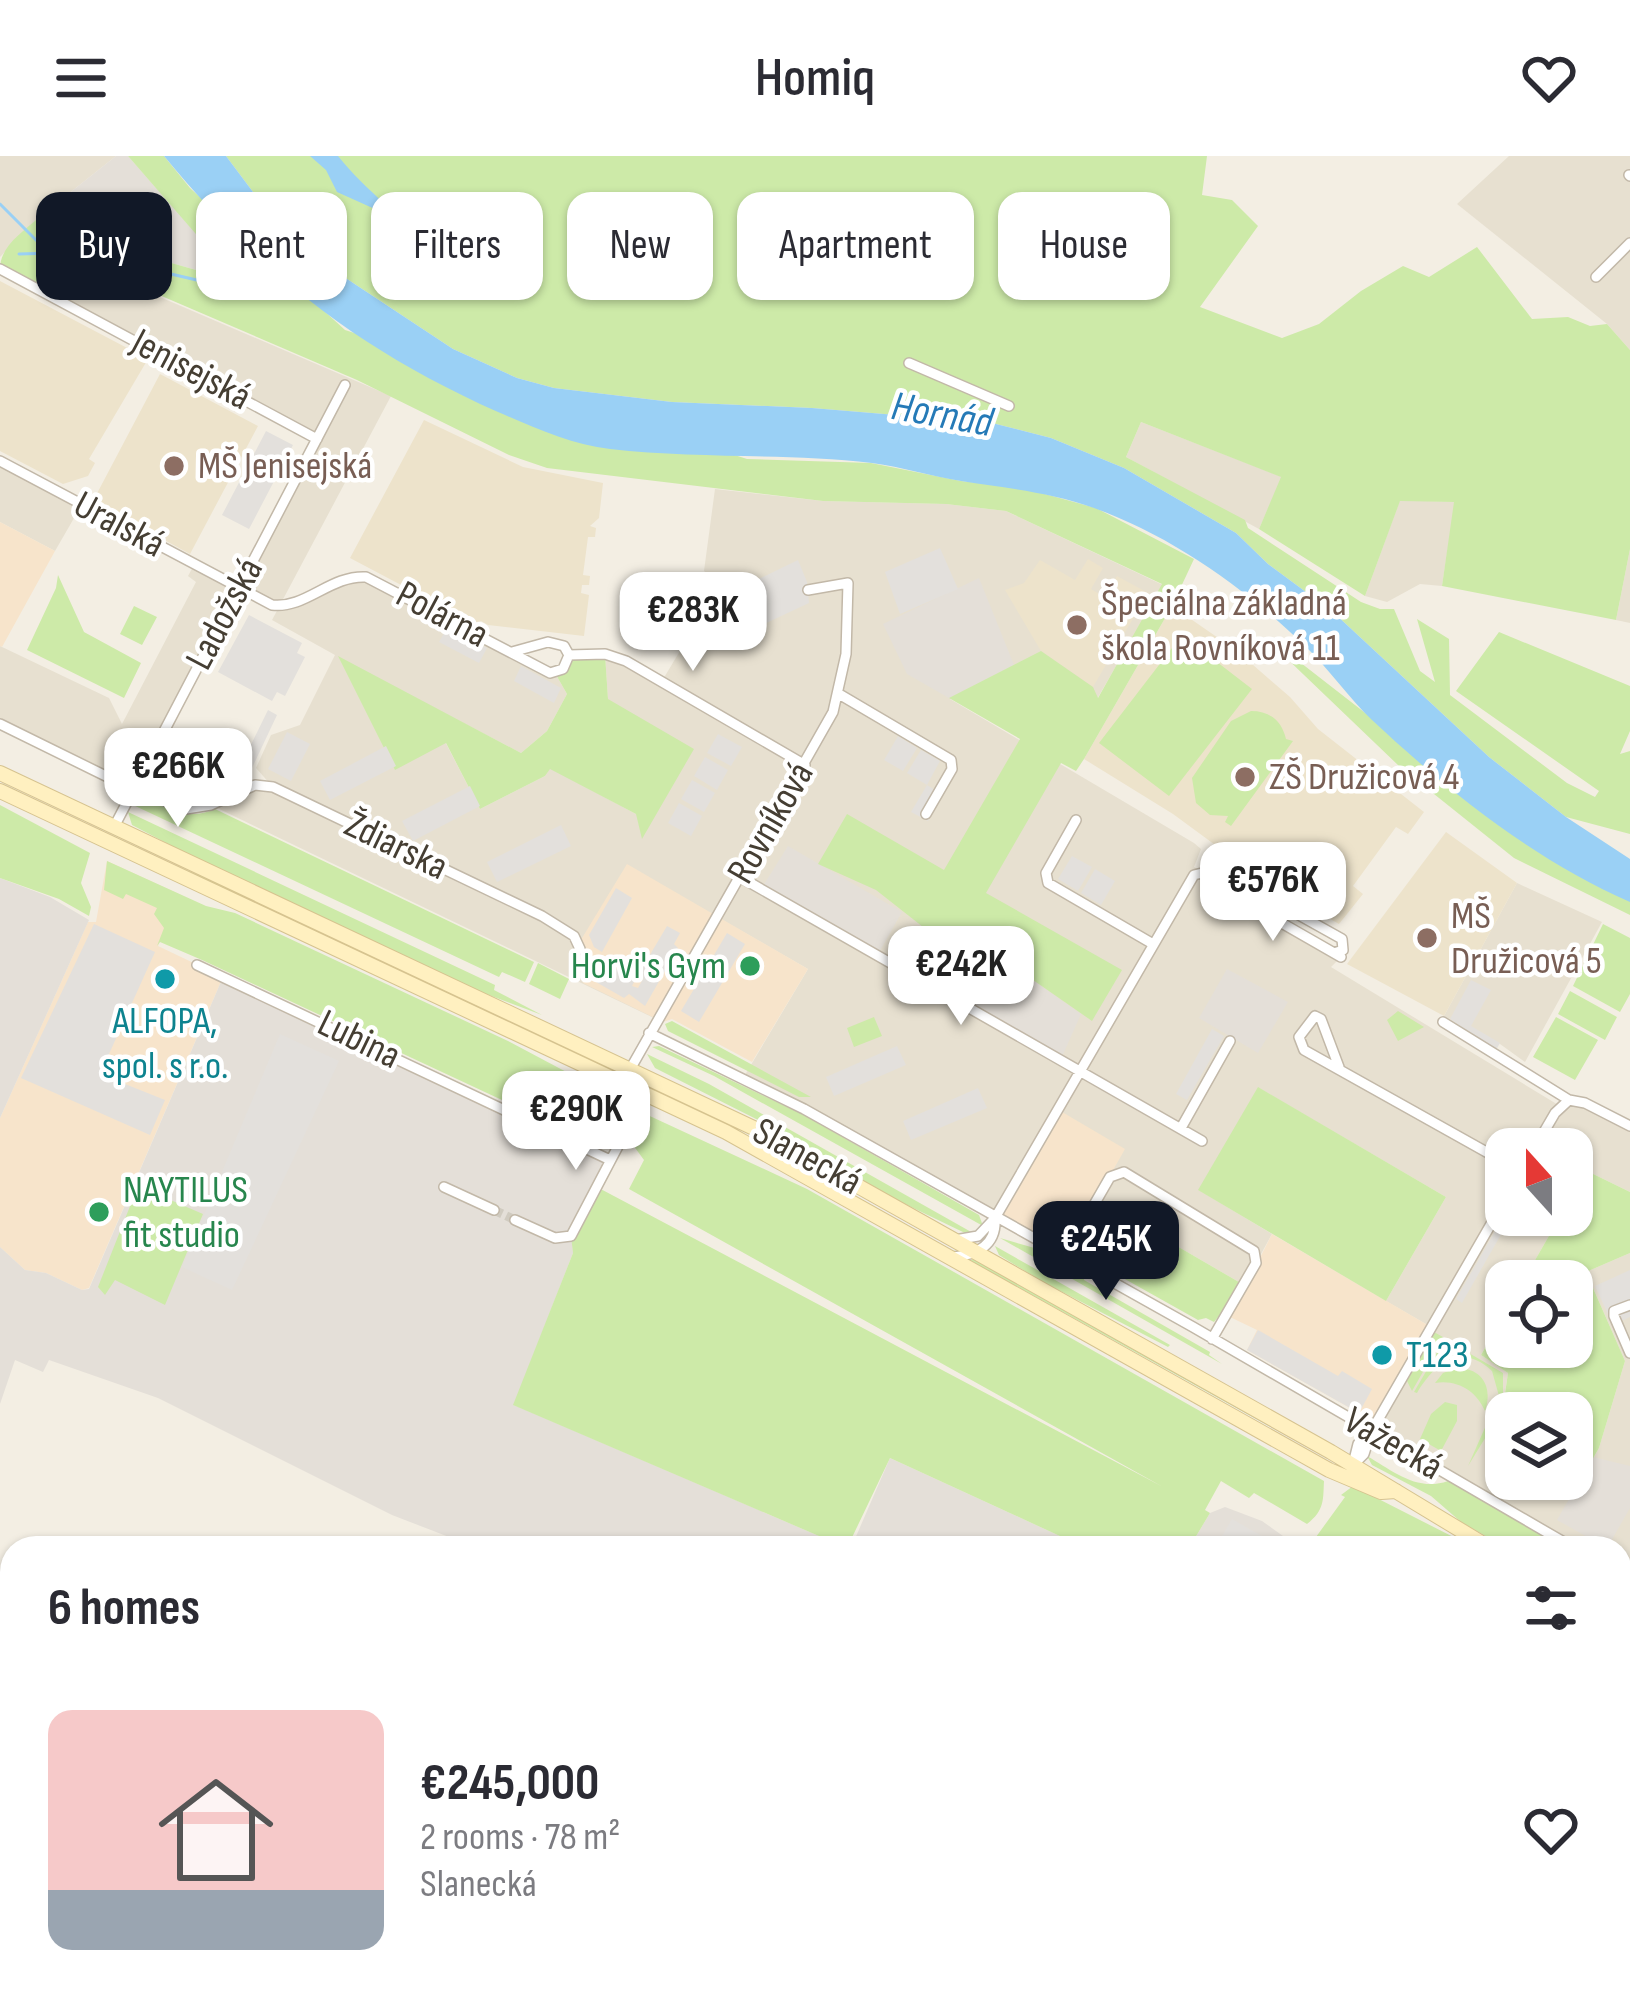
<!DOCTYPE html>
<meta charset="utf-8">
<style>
body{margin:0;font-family:"Sofia Sans Condensed",sans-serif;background:#f2f2f3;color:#2b2b33;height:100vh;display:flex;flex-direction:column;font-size:45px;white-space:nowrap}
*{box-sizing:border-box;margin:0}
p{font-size:39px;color:#7c7c81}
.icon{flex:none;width:66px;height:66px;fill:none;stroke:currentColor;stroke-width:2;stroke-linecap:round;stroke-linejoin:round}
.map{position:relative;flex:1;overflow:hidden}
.details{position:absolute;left:0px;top:1380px;width:1632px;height:471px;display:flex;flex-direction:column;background:#fff;border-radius:36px 36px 0 0;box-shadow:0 3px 9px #0004}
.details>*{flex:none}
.top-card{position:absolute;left:36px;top:36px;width:1560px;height:108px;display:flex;gap:24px}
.needle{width:78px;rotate:339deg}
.fabs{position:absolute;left:1485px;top:972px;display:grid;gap:24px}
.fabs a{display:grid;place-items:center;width:108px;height:108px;border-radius:24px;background:#fff;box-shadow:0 3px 9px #0004;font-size:60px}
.price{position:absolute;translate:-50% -102px;padding:0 27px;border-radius:24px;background:#fff;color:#222;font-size:39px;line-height:78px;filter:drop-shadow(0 3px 6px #0008)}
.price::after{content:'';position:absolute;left:50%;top:72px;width:36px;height:27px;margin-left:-18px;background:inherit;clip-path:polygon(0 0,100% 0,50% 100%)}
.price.on{background:#111827;color:#fff}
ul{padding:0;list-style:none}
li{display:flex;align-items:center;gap:36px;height:300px;padding:0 48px}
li+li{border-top:3px solid #e1e1e2}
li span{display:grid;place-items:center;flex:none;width:336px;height:240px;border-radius:24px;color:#555}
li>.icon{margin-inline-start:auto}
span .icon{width:144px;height:144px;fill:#fffc;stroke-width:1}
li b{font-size:51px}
h2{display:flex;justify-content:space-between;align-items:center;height:144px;padding:0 48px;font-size:51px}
.chip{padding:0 42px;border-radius:24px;background:#fff;box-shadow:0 3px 9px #0004;font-size:42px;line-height:108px}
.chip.on{background:#111827;color:#fff}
header{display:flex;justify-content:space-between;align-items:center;height:156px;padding:0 48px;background:#fff;font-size:54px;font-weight:600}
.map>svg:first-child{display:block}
.residential{fill:#e7e0d0}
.commercial{fill:#f7e4cb}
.industrial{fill:#e4dfd8}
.education{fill:#ede3cb}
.green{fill:#cdeaa8}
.parking{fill:#e3e0dc}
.water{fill:#9ad0f5}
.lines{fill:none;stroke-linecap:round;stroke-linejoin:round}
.stream{stroke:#9ad0f5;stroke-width:3}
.street-tunnel{stroke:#d0cbc0;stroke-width:9;stroke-dasharray:9 4.5;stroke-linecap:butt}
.street-casing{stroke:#c2b8a8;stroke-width:12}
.secondary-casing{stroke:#d6c38f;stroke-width:16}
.street{stroke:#fff;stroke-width:9}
.secondary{stroke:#fff0c0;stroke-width:14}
.rail{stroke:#949494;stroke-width:3;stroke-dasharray:15 15;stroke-linecap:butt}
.education-dot{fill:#8d6e63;stroke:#fff;stroke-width:4.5}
.leisure-dot{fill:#2e9e5b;stroke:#fff;stroke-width:4.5}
.culture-dot{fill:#0f9aa8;stroke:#fff;stroke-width:4.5}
.labels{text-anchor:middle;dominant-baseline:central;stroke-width:9;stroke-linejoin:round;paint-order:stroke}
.street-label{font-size:39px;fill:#453e33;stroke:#fff}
.education-label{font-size:39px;fill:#785e54;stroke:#fff;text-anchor:start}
.leisure-label{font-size:39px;fill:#27864d;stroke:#fff;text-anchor:end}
.culture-label{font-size:39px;fill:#0d838f;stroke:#fff}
.water-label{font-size:42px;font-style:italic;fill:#257ab7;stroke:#fff}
</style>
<header><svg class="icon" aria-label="menu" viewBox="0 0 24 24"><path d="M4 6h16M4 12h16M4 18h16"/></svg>Homiq<svg class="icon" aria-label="heart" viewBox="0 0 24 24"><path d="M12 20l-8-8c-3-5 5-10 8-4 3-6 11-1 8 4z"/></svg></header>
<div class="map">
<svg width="1630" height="1849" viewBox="0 0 1630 1849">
<rect width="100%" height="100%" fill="#f3eee3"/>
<path class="residential" d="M0,0H116L38,62L0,101Z
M1509,0H1630V194L1607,168L1457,48Z
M90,111L391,240L280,449L329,428L366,421L555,517L567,538L547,575L521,597L425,547L480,653L545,620L550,612L636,658L608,543L605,498L662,525L720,428L704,415L715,333L823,345L946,348L1006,355L1163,429L1097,543H950L1194,687L1201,693L1194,711L1259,744L1264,754L1341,801L1331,811L1560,950L1569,944L1630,970V1036L1587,1015L1572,1040V993H1506V1059H1561L1523,1125H1506V1154L1481,1199L1508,1217L1502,1256L1489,1279L1506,1289V1323H1565L1577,1330L1599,1292L1625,1205L1586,1116L1630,1097V1407L1620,1404V1392H1574L1371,1276L1431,1171L1386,1145L1446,1041L1259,932L1199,1034L1272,1078L1244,1129L1096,1043L995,1062L742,924L808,813L717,761L656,863L211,649L243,632L271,629L256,612L271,579L300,569L335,499L272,464L279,451L240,432L134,631L0,566V490L109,542L122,568L196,426L188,420L194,409L238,431L316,283L33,130L41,121Z
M1141,266L1282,321L1259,373L1126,301Z
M0,305L81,350L55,395L0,366Z
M1400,344L1455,346L1442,430L1420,428L1387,446L1365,440Z
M1630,393V467L1616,464Z
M1517,727L1602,766L1525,906L1500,888L1444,860Z"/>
<path class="commercial" d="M0,366L55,395L2,491L0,490Z
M107,705L181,739L158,790L223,821L89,1132L82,1134L46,1117L25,1114L0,1091V962L88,766H96Z
M627,708L808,813L752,906L672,863L663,866L583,827L579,787Z
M1057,953L1125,993L1064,1101L995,1062Z
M1272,1078L1431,1171L1380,1262L1359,1257L1247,1194L1257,1174L1230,1161Z
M1620,1475L1630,1482V1799L1620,1802Z"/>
<path class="industrial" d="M116,0H128L222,107L210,118L49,72L38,62Z
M979,422L1014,509L949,542L907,518L883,468Z
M788,690L902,756L877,800L761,733Z
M0,722L50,741L89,764L0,962Z
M981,802L1023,817L1081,858L1061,903L956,844Z
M1227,813L1288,846L1258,897L1199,862Z
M223,821L608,1003L572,1080L573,1097L514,1249L847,1392H460L462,1386L392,1359L158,1242L49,1204L43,1216L15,1204L0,1248V1091L25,1114L46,1117L82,1134L89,1133Z
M1593,1301L1630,1310V1352L1607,1392L1557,1364Z
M890,1302L1086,1392H851Z
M1225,1351L1262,1365L1300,1392H1189L1210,1357Z
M329,1839H1306L1310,1849H335Z
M1503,1839H1569L1572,1849H1472Z"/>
<path class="education" d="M0,125L148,203L89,303L95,307L88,320L63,328L0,295Z
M160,218L258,270L190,398L93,345Z
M424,264L523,311L603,327L599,362L590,370L596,372L595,381H588L583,419L590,420L589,429H582L581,437L589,439L584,480L488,469L481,465L473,467L350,402Z
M1088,403L1103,412L1091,433L1104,441L1117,420L1148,437L1093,531L1041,495L1005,434L1024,427L1040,404L1075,424Z
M1172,450L1237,495L1290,541L1318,573L1424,656L1408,678L1396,671L1353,730L1363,738L1339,768L1271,730L1173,658L1084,603Z
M1446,676L1517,727L1444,860L1347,808Z"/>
<path class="green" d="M128,0H164L190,32L345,174L747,303L871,307L961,325L1023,332L1096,352L1194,403L1172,450L1084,603L1076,615L1061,607L986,737L1122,814L1092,865L1023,817L937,782L876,734L818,708L847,658L944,714L1020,583L949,542L1041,495L1093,531L1098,542L1162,428L1006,355L946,348L823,345L547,312L509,299L357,224L108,117C84,110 51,111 33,130L0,113C0,90 22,77 38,62L49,72L210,118L222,108Z
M226,0H1207L1202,39L1232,44L1258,70L1200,151L1282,182L1319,168L1361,135L1403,110L1429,121L1477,91L1532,163L1568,161L1590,170L1607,168L1630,194V393L1616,464L1442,430L1454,346L1400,345L1365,440L1259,373L1281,321L1141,266L1126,301L1245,364L1248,372L1361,446L1380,453H1394L1420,515L1435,526L1417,463L1449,483L1450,539L1567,627L1595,641L1599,635L1456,535L1499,476L1630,530V575L1620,598L1630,595V678L1566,661L1489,601L1333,456L1268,408L1236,377L1124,312L1051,282L992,267L812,252L672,246L554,232L517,222L453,193L335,115L253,36Z
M58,419L84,476L141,507L124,542L27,494L56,432Z
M134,450L157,461L142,489L120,478Z
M1182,479L1252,533L1169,640L1099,587Z
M1283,493L1472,640L1630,740V759L1514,702L1399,610L1280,496Z
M605,498L608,543L694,593L642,683L636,658L550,613L545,620L480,653L446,587L395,614L338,500L521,597L547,575L567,538L555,517L569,499Z
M1251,555C1270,555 1282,565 1286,583L1293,585L1231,670L1225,666L1228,660L1210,659L1196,647L1192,622L1231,565Z
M137,644C166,647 184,667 215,653L534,806L525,826L502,816L499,821L131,648Z
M0,649L90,697L81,727L91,751L89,760L59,743L0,722Z
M128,656L495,829L494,834L542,859L460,828L226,718L132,669Z
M126,690L238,735L517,866Z
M107,705L206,750L235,757L508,885L589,928L597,942L580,966L563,969L545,964L202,804L160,786L157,790L164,772L154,758L157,752L126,738L123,743L104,734Z
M1603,768L1630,782V838L1620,856L1573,830Z
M538,807L569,823L560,843L529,828Z
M1570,835L1617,861L1605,884L1558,858Z
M1398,855L1424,871L1398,885L1387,864Z
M874,861L882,880L854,891L847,872Z
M1556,861L1598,884L1575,924L1533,901Z
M672,865L811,941H799L668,875L665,868Z
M659,890L802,958L979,1059L983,1070L714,920L652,891Z
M647,898L709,928L973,1077H965L880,1036L821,1004L766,968L655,912Z
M1258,931L1446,1041L1386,1145L1198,1034Z
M639,955L807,1033L1324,1325C1323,1343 1325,1354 1307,1368L1254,1337L1249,1342L1221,1325L1205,1354L1210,1357L1189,1392H1086L890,1302L847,1392L513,1249L573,1097L571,1080L595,1030L1163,1331L629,1033L644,1004L630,985L634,977L630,973Z
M1587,1015L1630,1036V1097L1586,1116L1625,1205L1599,1292L1577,1330L1565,1323H1572V1257H1506V1289L1487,1279L1468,1310L1499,1240L1492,1215C1461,1186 1434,1208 1417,1237L1414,1236L1445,1183L1503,1217V1251L1508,1217L1481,1199L1506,1154V1191H1572V1125H1523L1561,1059H1572V1040Z
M138,1030L203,1058L165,1149L115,1124L105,1139L98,1131Z
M1096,1043L1244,1129L1214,1166L1206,1162L1198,1164L1082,1099L1077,1088Z
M1000,1082L1038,1093L1085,1120L1084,1124L1210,1196L1209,1199L1222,1208Z
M995,1090L1170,1189L1168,1191L1043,1126L999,1099Z
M977,1103L1326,1299L1325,1301L969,1104Z
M1434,1176L1443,1181L1412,1235L1407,1225Z
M1457,1212C1483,1212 1493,1232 1485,1255C1477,1236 1458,1223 1435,1227L1443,1217Z
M1445,1246L1457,1249V1265L1441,1295L1420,1283L1431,1258Z
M1367,1300C1393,1315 1417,1336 1448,1325L1564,1392H1506L1461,1366L1431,1340L1372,1309Z
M1353,1330L1475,1392H1308L1345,1341L1341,1339Z
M0,1777L12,1781V1839H185L215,1849H0Z
M1306,1839H1503L1472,1849H1310Z"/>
<path class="parking" d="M266,275L293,289L249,373L222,359Z
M940,392L958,433L900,458L885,416Z
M798,404L807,426L809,447L745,477L726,439Z
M684,434L688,440L692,435L696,441L670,484L666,477L662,481L658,476Z
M249,459L302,487L297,497L305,501L285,540L277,536L272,545L218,516Z
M447,472L487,492L479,507L439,486Z
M521,510L561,532L554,547L514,525Z
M268,554L277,559L252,612L242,607Z
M287,576L310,588L291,625L268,613Z
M718,578L742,591L731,610L707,597Z
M898,580L917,592L903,615L884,604Z
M386,590L396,610L330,644L320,625Z
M921,594L940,605L927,629L943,639L928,665L911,656L927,629L907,617Z
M705,601L728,614L717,634L694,620Z
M692,624L715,637L704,656L681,643Z
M470,630L480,650L413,685L402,665Z
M679,647L702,660L691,680L668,667Z
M561,669L571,690L497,726L487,706Z
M1072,700L1092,711L1078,735L1058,723Z
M1095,713L1115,725L1101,749L1081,737Z
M616,732L632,742L602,796L594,791L589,779Z
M94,768L155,796L100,918L165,944L150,979L21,922Z
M667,770L680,777L674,788L678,792L645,850L629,838L624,842L589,822V805L598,802L635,824L632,830L638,832L643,823L638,819Z
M727,777L745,788L699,866L681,855Z
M1471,824L1491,834L1471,870L1500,887L1496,894L1450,863Z
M1212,873L1224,880L1187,944L1176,938Z
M280,878L339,905L232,1134L182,1111Z
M897,890L906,909L834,940L826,921Z
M978,932L987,952L911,984L903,965Z
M1497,1072L1503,1075L1462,1147L1456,1143Z
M1630,1114V1161L1613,1169L1595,1130Z
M1258,1174L1338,1220L1342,1215L1372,1233L1359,1257L1247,1194Z
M1232,1363L1283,1392H1215Z"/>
<path class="water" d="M164,0H226L253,36L335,115L453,193L517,222L554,232L672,246L812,252L992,267L1051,282L1124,312L1236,377L1268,408L1333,456L1489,601L1566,661L1630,703V746C1534,704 1448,635 1372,564C1348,541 1329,513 1305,490C1246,433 1172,380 1094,352C1050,336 1006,332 961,325C931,320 902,311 872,307C787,297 696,303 610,293C572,289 533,271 498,256C359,194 261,118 164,0Z
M310,0H338C365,34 405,63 433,96H409L388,84L389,77L376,70L377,54L337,36L326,14Z"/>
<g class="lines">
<path class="stream" d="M0,48L45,93
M19,98C117,92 205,137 301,140"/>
<path class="street-tunnel" d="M494,1054L515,1064"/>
<g class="street-casing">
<path id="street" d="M1629,19L1630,20
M0,113L317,283
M1596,121L1630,87
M909,207L1009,250
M0,305L272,449C306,453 330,419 366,421L550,517L563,513L569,499
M512,496L548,486L564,490L569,499
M569,499L605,498L626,505L805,609
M839,538L951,604L952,613L926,658
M0,568L124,629L186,653L211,649L255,629L273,631L542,760L574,780L580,793
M1076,664L1046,717L1048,727L1153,788
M114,671L345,229
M740,721L1202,985
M1265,748L1274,745L1342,783L1343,794L1334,797
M197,809L608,1003
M1443,866L1569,944
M649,877L804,953L1193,1171L1574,1392
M1339,911L1321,863L1315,860L1299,881L1304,894L1506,1007
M1181,972L1230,885
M586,991L833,556L846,498L848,427L808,434
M1534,993L1555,957L1569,944L1585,947L1630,970
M444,1031L494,1054
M515,1064L555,1082L571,1080L636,956
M955,1084L978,1080L995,1062L1194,719L1202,717L1259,744L1265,748L1266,758L1341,801
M953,1101C977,1099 997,1089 995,1062
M1064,1101L1110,1021L1124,1016L1254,1095L1256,1107L1212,1183
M1630,1149L1614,1155V1160L1630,1197
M1353,1308L1358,1288L1371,1276
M1351,1311L1364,1298L1371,1276L1506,1042
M1620,1409L1630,1410
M1620,1417L1630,1427
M1621,1464L1630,1448
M1620,1802L1630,1799
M1472,1849L1503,1839"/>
</g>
<g class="secondary-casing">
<path id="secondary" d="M0,617L760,975L1331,1296L1490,1392
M0,635L726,976L1329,1314L1381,1336L1396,1335
M1620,1464L1630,1471"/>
</g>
<use href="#street" class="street"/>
<use href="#secondary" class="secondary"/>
<path class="rail" d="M0,1739L12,1745
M0,1774L12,1778
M215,1839L245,1849
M246,1839L276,1849
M534,1849L582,1839"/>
</g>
<g class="education-dot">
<circle cx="174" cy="310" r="12"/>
<circle cx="1077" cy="469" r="12"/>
<circle cx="1245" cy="621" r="12"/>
<circle cx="1427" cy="782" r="12"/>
</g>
<g class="leisure-dot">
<circle cx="750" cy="810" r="12"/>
<circle cx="99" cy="1056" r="12"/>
</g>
<g class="culture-dot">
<circle cx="165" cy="823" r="12"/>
<circle cx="1382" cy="1199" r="12"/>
</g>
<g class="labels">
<g class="street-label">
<text transform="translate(191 214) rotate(28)">Jenisejská</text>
<text transform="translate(119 369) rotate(28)">Uralská</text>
<text transform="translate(225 458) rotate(-62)">Ladožská</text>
<text transform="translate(442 459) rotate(28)">Polárna</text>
<text transform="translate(771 667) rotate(-60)">Rovníková</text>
<text transform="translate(396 690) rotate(26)">Ždiarska</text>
<text transform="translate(359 884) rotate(26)">Lubina</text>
<text transform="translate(807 1001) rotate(29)">Slanecká</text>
<text transform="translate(1393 1288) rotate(30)">Važecká</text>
</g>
<g class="education-label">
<text x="198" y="310">MŠ Jenisejská</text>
<text x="1101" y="447">Špeciálna základná<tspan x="1101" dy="45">škola Rovníková 11</tspan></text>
<text x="1269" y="621">ZŠ Družicová 4</text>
<text x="1451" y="760">MŠ<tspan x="1451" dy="45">Družicová 5</tspan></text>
</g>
<g class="leisure-label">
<text x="726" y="810">Horvi's Gym</text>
<text x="123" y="1034" text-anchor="start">NAYTILUS<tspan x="123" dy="45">fit studio</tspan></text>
</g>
<g class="culture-label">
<text x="165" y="865">ALFOPA,<tspan x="165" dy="45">spol. s r.o.</tspan></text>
<text x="1406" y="1199" text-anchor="start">T123</text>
</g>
<g class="water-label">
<text transform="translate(942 259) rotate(10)">Hornád</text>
</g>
</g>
</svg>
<div class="fabs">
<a><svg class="needle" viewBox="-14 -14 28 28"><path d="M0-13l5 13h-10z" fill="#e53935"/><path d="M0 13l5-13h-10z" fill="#7c7c81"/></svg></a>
<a><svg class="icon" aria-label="locate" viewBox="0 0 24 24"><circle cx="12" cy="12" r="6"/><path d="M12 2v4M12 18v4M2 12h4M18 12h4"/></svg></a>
<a><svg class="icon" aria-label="layers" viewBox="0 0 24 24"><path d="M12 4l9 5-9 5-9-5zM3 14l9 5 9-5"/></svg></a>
</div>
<b class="price" style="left:693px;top:518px">€283K</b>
<b class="price" style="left:178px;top:674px">€266K</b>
<b class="price" style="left:1273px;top:788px">€576K</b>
<b class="price" style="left:961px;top:872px">€242K</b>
<b class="price" style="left:576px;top:1017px">€290K</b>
<b class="price on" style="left:1106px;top:1147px">€245K</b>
<div class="top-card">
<a class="chip on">Buy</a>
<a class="chip">Rent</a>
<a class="chip">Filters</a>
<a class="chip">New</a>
<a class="chip">Apartment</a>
<a class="chip">House</a>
</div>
<section class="details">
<h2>6 homes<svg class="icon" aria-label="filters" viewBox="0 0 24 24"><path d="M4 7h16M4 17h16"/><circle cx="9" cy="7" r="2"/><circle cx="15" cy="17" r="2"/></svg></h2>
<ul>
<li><span style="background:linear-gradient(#f6c9c9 75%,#9aa5b1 0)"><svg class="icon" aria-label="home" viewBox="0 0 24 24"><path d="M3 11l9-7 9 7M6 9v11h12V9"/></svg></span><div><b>€245,000</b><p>2 rooms · 78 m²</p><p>Slanecká</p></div><svg class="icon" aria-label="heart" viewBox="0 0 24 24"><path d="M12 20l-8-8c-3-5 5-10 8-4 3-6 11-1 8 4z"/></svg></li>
</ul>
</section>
</div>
